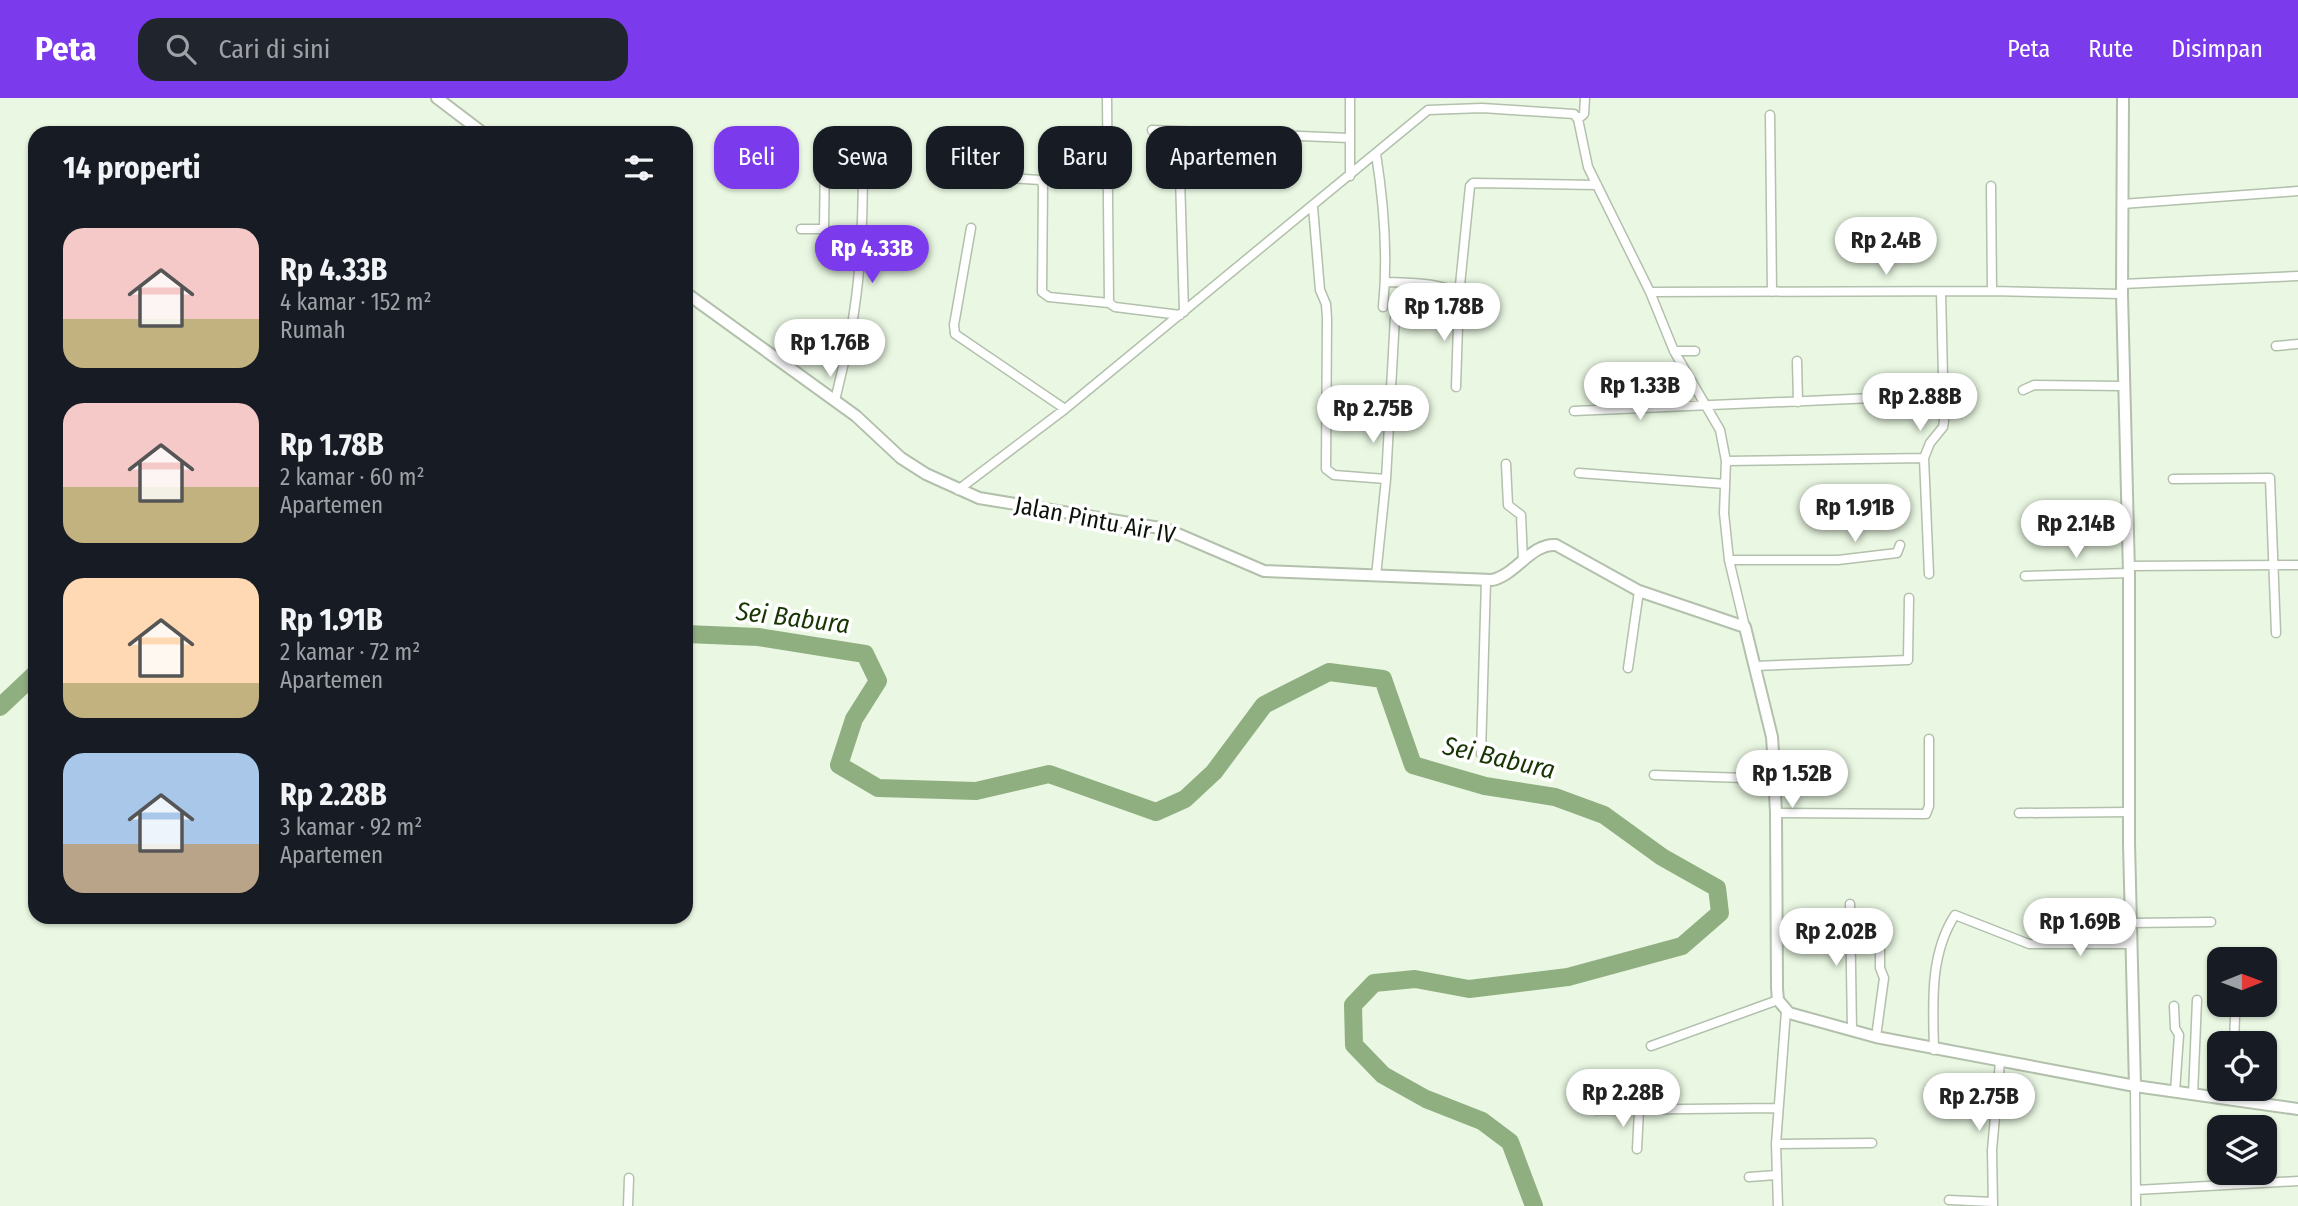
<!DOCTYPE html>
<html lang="id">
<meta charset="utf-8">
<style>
body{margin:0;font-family:"Fira Sans Condensed",sans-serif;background:#20242c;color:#f1f3f6;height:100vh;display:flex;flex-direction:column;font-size:26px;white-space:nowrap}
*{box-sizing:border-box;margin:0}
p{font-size:23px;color:#9ea1a6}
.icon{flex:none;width:38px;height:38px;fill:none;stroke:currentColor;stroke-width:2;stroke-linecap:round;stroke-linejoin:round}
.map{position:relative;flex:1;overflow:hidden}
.side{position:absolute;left:28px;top:28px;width:665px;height:798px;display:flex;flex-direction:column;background:#171b24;border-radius:21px;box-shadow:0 2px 5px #0004}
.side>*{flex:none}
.banner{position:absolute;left:714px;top:28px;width:665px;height:63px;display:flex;gap:14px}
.needle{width:46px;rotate:89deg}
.buttons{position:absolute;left:2207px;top:849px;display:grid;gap:14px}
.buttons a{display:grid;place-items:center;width:70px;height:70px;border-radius:14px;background:#171b24;box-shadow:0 2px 5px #0004;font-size:35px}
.price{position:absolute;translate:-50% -60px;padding:0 16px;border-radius:24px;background:#fff;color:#222;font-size:23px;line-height:46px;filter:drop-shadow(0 2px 4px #0008)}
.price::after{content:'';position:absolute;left:50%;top:42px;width:21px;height:16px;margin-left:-10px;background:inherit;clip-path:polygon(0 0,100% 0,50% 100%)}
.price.selected{background:#7c3aed;color:#fff}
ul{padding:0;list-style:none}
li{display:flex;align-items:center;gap:21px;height:175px;padding:0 35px}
li span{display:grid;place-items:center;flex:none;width:196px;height:140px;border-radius:21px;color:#555}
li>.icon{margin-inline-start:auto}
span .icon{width:84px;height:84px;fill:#fffc;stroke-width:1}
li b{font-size:30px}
h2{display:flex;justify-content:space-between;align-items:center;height:84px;padding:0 35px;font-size:30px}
.tag{padding:0 24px;border-radius:21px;background:#171b24;box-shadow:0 2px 5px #0004;font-size:24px;line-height:63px}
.tag.selected{background:#7c3aed;color:#fff}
header{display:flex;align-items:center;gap:42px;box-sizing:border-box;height:98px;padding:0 35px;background:#7c3aed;color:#fff}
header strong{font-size:33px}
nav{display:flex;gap:38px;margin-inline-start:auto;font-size:24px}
.search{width:490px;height:63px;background:#20242c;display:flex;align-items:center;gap:18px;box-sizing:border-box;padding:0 24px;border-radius:21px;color:#9ea1a6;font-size:26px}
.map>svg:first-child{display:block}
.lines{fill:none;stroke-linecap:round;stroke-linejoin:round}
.river{stroke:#90af81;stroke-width:18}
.street-casing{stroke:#b2c0ac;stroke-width:11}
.secondary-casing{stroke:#b2c0ac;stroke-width:14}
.street{stroke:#fff;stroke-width:8}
.secondary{stroke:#fff;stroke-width:10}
.labels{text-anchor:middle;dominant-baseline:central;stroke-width:7;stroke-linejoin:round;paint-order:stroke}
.street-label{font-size:24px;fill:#0d120b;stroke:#fff}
.water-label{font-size:26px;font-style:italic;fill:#183504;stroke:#fff}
</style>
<header>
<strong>Peta</strong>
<div class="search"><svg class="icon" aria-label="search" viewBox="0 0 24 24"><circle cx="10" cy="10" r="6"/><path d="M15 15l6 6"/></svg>Cari di sini</div>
<nav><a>Peta</a><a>Rute</a><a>Disimpan</a></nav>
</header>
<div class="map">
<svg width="2298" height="1108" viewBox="0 0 2298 1108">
<rect width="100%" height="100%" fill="#eaf8e3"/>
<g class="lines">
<path class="river" d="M686,536L758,539L865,556L878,583L854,621L839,667L878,690L976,693L1049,676L1156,714L1185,701L1214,674L1264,607L1329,574L1383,581L1413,667L1485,688L1555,699L1604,717L1662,759L1717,790L1720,815L1682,848L1568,879L1469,891L1415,881L1374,885L1353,907L1354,947L1383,977L1426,1001L1482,1023L1510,1044L1534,1108
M0,609L35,576"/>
<g class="street-casing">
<path id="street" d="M1107,0L1109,205L1115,209L1180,217
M1770,17L1772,194
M1578,21L1584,16L1585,0
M1152,32L1349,40
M1376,56C1384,106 1388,158 1383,209
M825,59L824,131L827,133L863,134
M969,78L1041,82L1043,87L1042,194L1049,199L1109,205
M1350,78V0
M1180,79L1184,214
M1991,88L1992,193
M2122,106L2298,93
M1313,109L1320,192L1326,206L1327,220L1326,371L1334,377L1386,381
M971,130L954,227L955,236L1065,311
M801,131H824
M1385,184C1405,185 1445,184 1459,197
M2122,186L2298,178
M1650,194L1992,193L2122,196
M2276,248L2298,246
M1674,253H1695
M1797,263L1798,304
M1456,289L1459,197L1470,88L1473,85L1597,87
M2023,292L2034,287L2123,288
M835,303C842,271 851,240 855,207C862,160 863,113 863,66
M1574,313L1873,300
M1726,363L1924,360
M1506,366L1508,407L1521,417L1523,463
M1579,375L1725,386
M2173,381L2270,380L2276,535
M958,392L1065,311L1428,12L1482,10L1574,16L1578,21L1588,69L1650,194L1674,253L1720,332L1726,363L1724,415L1729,462L1745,529
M1729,462H1838L1897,455L1900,447
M2128,468L2298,467
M1929,476L1924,360L1930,345L1943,329L1944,323L1941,194
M1376,478L1386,381L1395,219
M2025,478L2129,475
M1755,568L1908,562L1909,500
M1628,570L1639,493
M1481,656L1486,482
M1654,677L1775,681
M1776,715L1926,716L1929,708V641
M2019,715L2129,714
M1850,806L1852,933
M2131,825L2211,824
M2174,908L2175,930L2179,937L2175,994
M1876,939L1884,880L1880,870V828
M2234,945L2235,918
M1651,948L1778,902
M1934,952C1933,907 1929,857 1955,817L2029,846H2132
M2135,988L2136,1108
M2193,997L2197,902
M1596,1012L1777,1010
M1776,1046L1872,1045
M1637,1051L1639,1012
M1749,1079L1776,1077
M2136,1092L2298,1083
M1949,1102L1993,1104
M628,1108L629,1080
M1778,1108L1776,1046L1786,913
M1993,1108L1992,1052L2000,964"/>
</g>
<g class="secondary-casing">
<path id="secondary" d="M437,0L483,35
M2123,0L2122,196L2129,475V745L2135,988
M686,195L856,318L901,360L926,376L979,400L1166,431L1264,473L1492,482C1516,477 1531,445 1556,447L1639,493L1745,529L1772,639L1773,654L1776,715L1777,890L1778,902L1789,915L1876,939L2135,988L2298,1011"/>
</g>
<use href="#street" class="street"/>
<use href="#secondary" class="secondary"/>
</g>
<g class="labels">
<g class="street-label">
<text transform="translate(1095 422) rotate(11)">Jalan Pintu Air IV</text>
</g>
<g class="water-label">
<text transform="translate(793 520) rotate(7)">Sei Babura</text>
<text transform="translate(1499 660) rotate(13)">Sei Babura</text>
</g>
</g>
</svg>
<div class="buttons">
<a><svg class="needle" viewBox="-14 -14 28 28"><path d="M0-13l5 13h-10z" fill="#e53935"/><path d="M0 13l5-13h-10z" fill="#9ea1a6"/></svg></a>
<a><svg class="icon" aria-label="locate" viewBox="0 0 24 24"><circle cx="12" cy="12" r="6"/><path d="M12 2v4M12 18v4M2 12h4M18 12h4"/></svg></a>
<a><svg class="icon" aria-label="layers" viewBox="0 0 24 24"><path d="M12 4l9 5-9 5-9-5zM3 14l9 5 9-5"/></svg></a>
</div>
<b class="price" style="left:1886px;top:179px">Rp 2.4B</b>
<b class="price selected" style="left:872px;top:187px">Rp 4.33B</b>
<b class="price" style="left:1444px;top:245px">Rp 1.78B</b>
<b class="price" style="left:830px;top:281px">Rp 1.76B</b>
<b class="price" style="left:1640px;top:324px">Rp 1.33B</b>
<b class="price" style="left:1920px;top:335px">Rp 2.88B</b>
<b class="price" style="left:1373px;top:347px">Rp 2.75B</b>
<b class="price" style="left:1855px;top:446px">Rp 1.91B</b>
<b class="price" style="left:2076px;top:462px">Rp 2.14B</b>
<b class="price" style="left:1792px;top:712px">Rp 1.52B</b>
<b class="price" style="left:2080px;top:860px">Rp 1.69B</b>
<b class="price" style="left:1836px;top:870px">Rp 2.02B</b>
<b class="price" style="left:1623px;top:1031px">Rp 2.28B</b>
<b class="price" style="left:1979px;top:1035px">Rp 2.75B</b>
<div class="banner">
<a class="tag selected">Beli</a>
<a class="tag">Sewa</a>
<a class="tag">Filter</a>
<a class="tag">Baru</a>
<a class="tag">Apartemen</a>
</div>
<section class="side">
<h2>14 properti<svg class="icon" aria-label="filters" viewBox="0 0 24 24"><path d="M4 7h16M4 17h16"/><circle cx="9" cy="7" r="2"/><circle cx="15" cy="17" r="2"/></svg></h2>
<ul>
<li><span style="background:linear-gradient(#f6c9c9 65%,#c2b280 0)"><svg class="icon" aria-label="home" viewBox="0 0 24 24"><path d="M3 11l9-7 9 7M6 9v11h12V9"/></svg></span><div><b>Rp 4.33B</b><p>4 kamar · 152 m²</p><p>Rumah</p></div></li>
<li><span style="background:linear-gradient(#f6c9c9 60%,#c2b280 0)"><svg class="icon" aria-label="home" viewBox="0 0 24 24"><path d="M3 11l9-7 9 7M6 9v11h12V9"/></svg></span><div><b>Rp 1.78B</b><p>2 kamar · 60 m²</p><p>Apartemen</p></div></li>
<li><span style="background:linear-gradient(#ffd9b3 75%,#c2b280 0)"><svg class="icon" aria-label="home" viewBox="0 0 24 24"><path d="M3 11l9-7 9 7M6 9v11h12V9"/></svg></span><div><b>Rp 1.91B</b><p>2 kamar · 72 m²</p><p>Apartemen</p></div></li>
<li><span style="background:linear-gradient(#a9c7e8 65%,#b9a48a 0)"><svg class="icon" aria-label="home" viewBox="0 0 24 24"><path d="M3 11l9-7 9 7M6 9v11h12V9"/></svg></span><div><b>Rp 2.28B</b><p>3 kamar · 92 m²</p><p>Apartemen</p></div></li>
</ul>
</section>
</div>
